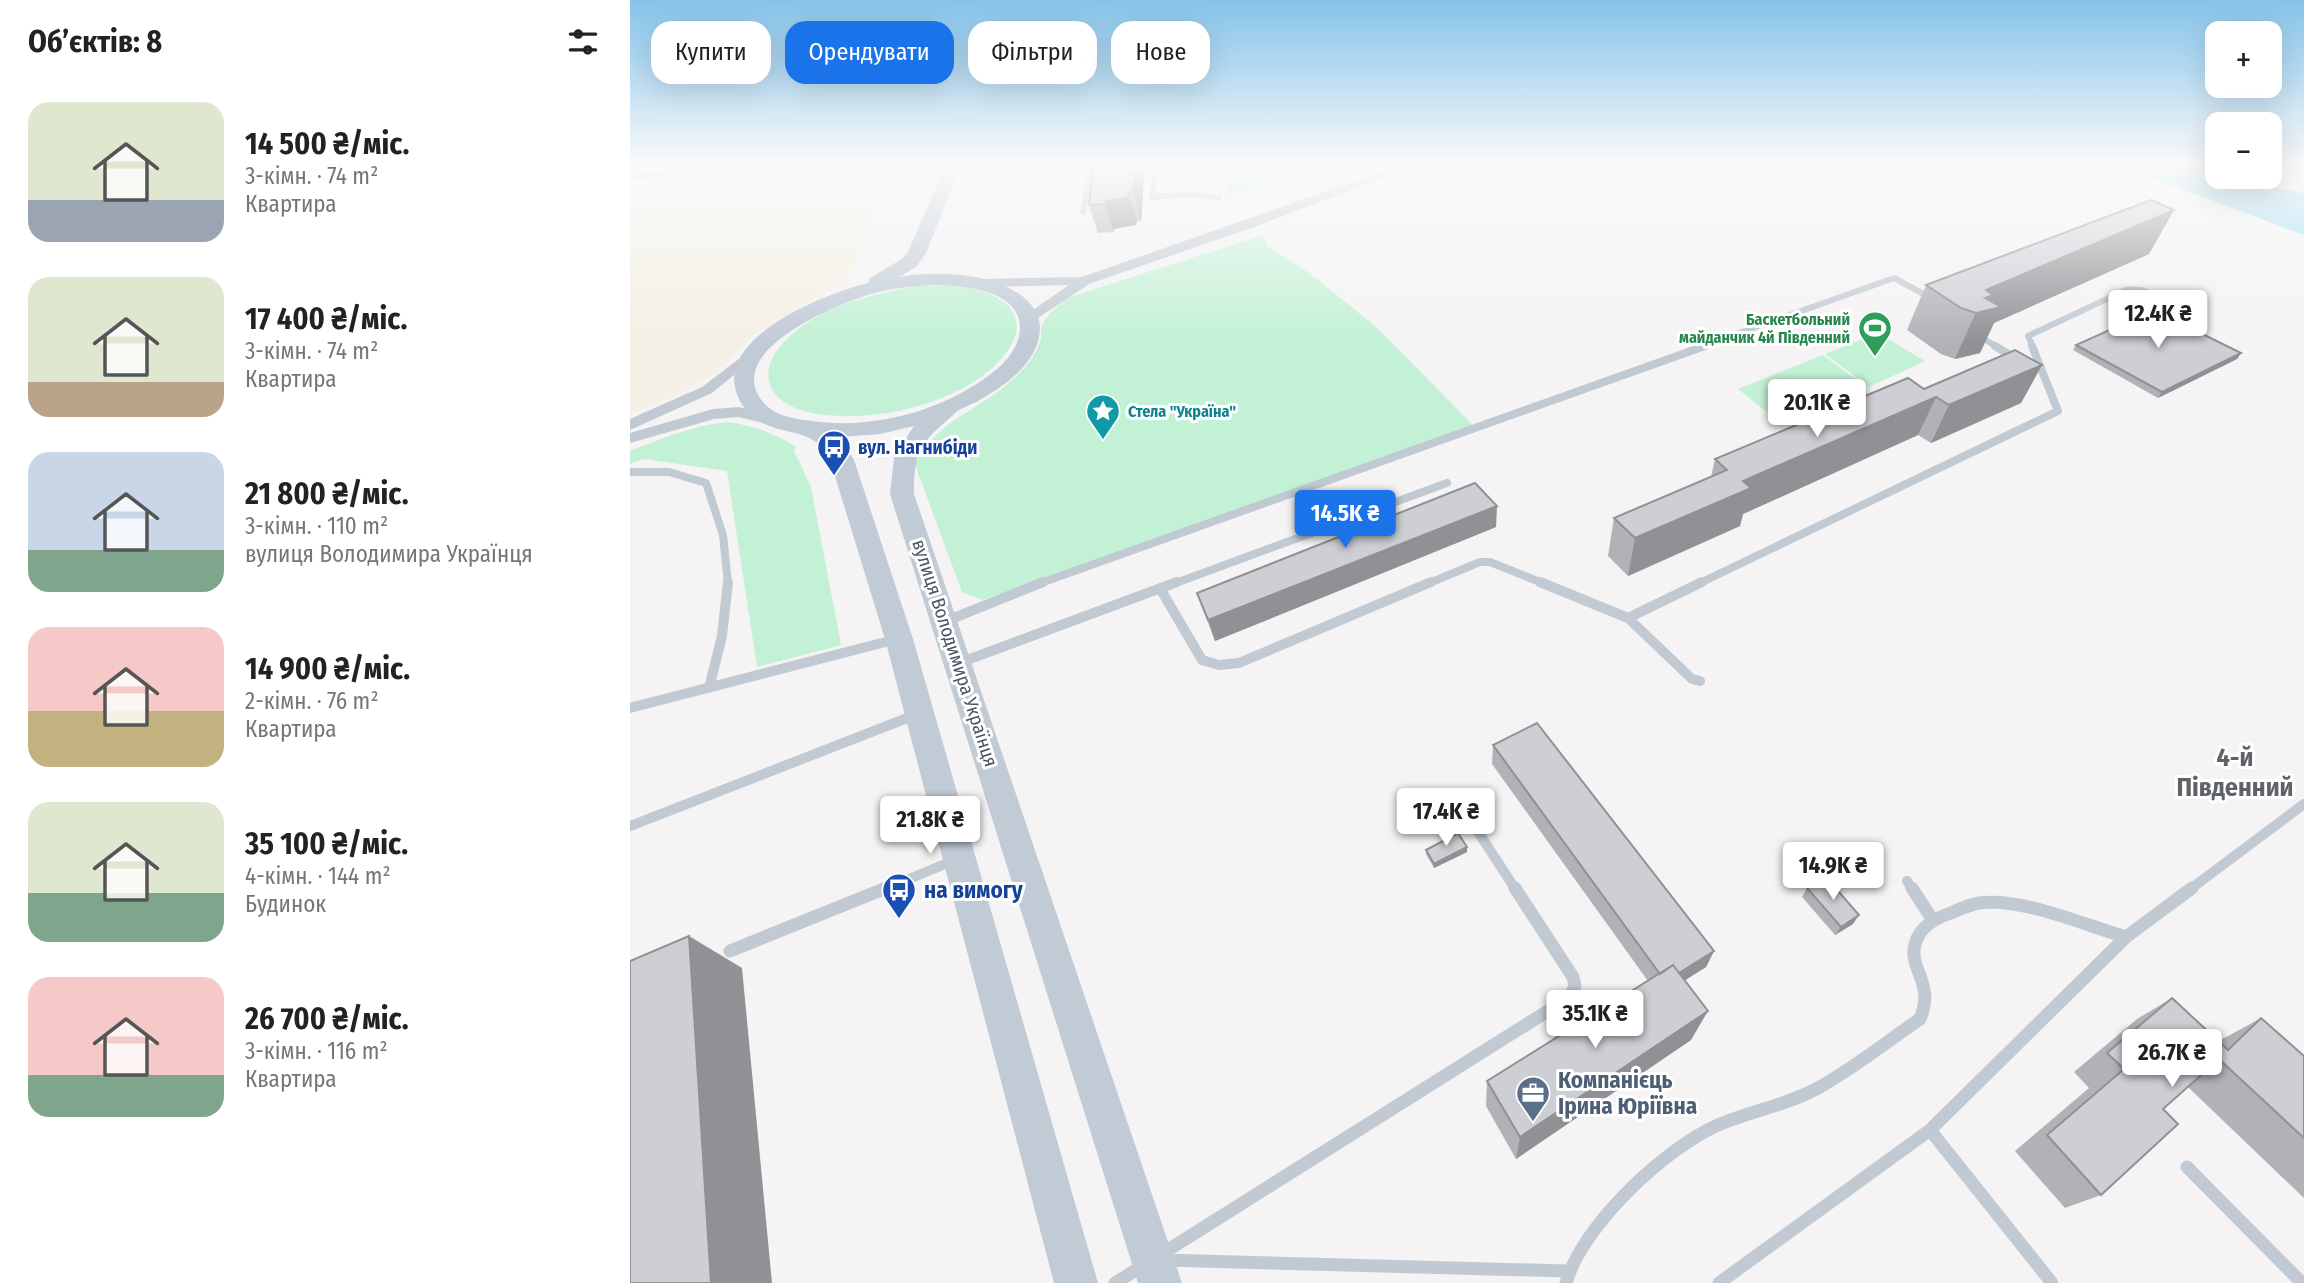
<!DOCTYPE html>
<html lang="uk">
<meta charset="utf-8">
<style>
body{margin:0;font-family:"Fira Sans Condensed",sans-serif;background:#f2f2f2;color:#222;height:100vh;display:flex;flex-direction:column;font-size:26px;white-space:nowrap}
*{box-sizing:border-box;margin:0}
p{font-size:23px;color:#767676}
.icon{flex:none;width:38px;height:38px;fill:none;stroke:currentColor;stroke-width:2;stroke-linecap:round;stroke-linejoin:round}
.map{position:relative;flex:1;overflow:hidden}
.details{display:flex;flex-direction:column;background:#fff;width:630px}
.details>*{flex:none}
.guide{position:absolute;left:21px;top:21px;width:665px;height:63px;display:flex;gap:14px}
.buttons{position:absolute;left:1575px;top:21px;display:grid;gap:14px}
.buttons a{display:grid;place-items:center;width:77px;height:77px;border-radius:14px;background:#fff;box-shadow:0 7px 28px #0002;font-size:35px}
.price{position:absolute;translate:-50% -60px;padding:0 16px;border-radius:7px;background:#fff;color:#222;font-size:23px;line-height:46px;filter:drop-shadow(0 2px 4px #0008)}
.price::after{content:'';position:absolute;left:50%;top:42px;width:21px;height:16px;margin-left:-10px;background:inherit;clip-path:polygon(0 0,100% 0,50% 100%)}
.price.on{background:#1a73e8;color:#fff}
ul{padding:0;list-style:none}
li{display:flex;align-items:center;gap:21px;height:175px;padding:0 28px}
li span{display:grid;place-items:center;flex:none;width:196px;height:140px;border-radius:21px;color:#555}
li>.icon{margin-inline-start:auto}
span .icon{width:84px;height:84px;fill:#fffc;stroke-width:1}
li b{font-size:30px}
h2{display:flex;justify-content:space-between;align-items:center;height:84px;padding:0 28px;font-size:30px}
.tag{padding:0 24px;border-radius:21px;background:#fff;box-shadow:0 7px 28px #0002;font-size:24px;line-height:63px}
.tag.on{background:#1a73e8;color:#fff}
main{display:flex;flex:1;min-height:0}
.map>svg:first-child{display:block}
.green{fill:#c3f1d5}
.sand{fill:#f5f0e5}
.water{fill:#90daee}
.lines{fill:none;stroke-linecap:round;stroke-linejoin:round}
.lane-far3{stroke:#c1cad2;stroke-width:6}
.lane-far2{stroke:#c1cad2;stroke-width:8}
.lane-far1{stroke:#c1cad2;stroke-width:10}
.lane{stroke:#c1cad2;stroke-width:13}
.street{fill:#c1cad2;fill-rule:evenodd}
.secondary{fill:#c1cbd6;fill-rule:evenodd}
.wall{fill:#b0b2b7}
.shaded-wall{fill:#909195}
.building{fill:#cdcfd5;stroke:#909195;stroke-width:2}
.labels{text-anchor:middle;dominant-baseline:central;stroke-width:6;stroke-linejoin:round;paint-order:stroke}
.far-leisure-label{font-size:16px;font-weight:bold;fill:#27864d;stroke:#fff;text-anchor:end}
.far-culture-label{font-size:16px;font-weight:bold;fill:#0d838f;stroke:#fff;text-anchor:start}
.transit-label{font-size:19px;font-weight:bold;fill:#164399;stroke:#fff;text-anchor:start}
.street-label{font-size:19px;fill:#4a5661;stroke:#fff}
.near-transit-label{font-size:23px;font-weight:bold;fill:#164399;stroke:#fff;text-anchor:start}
.near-service-label{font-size:23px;font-weight:bold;fill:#4e5e75;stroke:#fff;text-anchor:start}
.district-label{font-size:26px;font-weight:bold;fill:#5f6368;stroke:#fff}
</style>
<main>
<section class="details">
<h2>Об’єктів: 8<svg class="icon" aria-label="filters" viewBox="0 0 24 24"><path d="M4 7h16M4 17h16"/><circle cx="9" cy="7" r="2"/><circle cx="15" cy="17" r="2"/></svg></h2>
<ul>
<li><span style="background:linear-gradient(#dfe7d0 70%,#9aa5b1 0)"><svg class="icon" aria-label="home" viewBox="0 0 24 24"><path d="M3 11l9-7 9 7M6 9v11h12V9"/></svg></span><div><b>14 500 ₴/міс.</b><p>3-кімн. · 74 m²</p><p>Квартира</p></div></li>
<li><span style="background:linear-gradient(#dfe7d0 75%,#b9a48a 0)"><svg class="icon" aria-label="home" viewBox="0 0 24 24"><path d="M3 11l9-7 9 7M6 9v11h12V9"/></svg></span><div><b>17 400 ₴/міс.</b><p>3-кімн. · 74 m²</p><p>Квартира</p></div></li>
<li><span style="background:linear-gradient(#c9d6e8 70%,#7fa58c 0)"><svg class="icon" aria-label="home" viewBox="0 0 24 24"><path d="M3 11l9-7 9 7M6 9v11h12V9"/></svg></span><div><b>21 800 ₴/міс.</b><p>3-кімн. · 110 m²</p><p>вулиця Володимира Українця</p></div></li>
<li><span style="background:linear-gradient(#f6c9c9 60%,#c2b280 0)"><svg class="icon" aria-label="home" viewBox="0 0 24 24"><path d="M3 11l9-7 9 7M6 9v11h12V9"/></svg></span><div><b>14 900 ₴/міс.</b><p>2-кімн. · 76 m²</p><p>Квартира</p></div></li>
<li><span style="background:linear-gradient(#dfe7d0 65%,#7fa58c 0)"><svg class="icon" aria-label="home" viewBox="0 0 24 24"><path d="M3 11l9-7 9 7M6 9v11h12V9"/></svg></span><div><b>35 100 ₴/міс.</b><p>4-кімн. · 144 m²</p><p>Будинок</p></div></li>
<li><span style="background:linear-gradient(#f6c9c9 70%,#7fa58c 0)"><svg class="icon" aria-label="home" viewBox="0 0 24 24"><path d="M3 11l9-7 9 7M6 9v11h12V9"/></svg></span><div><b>26 700 ₴/міс.</b><p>3-кімн. · 116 m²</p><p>Квартира</p></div></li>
</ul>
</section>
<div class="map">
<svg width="1674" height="1283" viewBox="0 0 1674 1283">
<rect width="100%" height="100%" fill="#f5f3f3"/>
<path class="green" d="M597,163H692L597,197Z
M634,235L636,245L679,273L744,325L843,425L499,551L352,600L332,592L285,465C306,420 347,412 381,381C393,371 405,357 410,342C412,337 410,331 412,326C416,315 428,306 437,298Z
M288,286C313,286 343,284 366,297C409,321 376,360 348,379C304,408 246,420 195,415C177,413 153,407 143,391C135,378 138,364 146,352C178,308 237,295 288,286Z
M1248,333L1295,361L1239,387L1195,354Z
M1193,355L1237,388L1152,424L1108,389Z
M96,422C118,424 147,434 166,447L164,451L181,487L211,645L127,667L97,471L14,459L0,464V451C31,439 62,426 96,422Z"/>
<path class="sand" d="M119,163H273L242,215L216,281L124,334L85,373L45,396L0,413V194L41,181Z"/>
<path class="water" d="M1483,163H1575L1587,177L1674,193V235Z"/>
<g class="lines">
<path class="lane-far3" d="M527,163L522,197L564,194L589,198
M323,166L372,163
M0,178L104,163
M453,212L463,163
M1351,337L1367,347
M1070,347L1264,278L1303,299
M1403,347L1398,336L1498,289L1512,290L1545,305"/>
<path class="lane-far2" d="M1365,346L1386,359
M0,472H39L76,483L93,535L98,584
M408,584L1075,346
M543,584L817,483
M797,584L850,562H860L915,584
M1068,584L1428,411L1402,346"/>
<path class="lane-far1" d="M910,582L998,618L1072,582
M531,590L572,660L589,665L609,663L801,582
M998,618L1062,679L1070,681
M316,621L413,582
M329,663L547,582
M79,688L92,636L98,582
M0,708L267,639
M841,821L886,890
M0,826L285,715
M1277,881L1283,890
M252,890L325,860
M1559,890L1674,804"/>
<path class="lane" d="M1282,888L1302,919
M100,951L256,888
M1300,1130L1422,1283
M1557,1167L1672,1283
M530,1255L940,997L945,986L943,977L885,888
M534,1260L937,1271
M485,1283L514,1265
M936,1283C952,1226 1034,1149 1088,1125C1121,1111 1157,1105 1188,1088C1224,1068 1256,1042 1290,1019C1306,981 1276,969 1286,941C1291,927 1304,919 1318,914C1328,910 1338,905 1349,903C1392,897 1454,925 1496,937
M1089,1283L1300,1130L1496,937L1562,888"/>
<path class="street" d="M777,163H792L624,227L459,284L405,320H395L393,317L439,285L350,287L343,283L350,279L452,277Z
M122,349L129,353L127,356L82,393L0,430V419L72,387Z
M109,407L150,418L153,421L145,426L109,417L84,419L0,443V433L83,409Z"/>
<path class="secondary" d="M316,163H332L296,253L286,267L269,277C308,271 353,272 388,293C399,300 410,313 410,327C410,362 375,386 348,401C341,405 330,408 325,413C315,423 303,431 295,443C284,457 284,477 284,494L552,1283H508L260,494L264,457L284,426L250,434L211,437L224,460L283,639L468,1283H424L255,639L200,460C183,424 153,439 125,418C115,411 107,399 105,387C94,333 198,293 238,283L240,278L272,259L278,252ZM304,285C332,286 391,289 390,329C389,345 379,359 367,369C318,410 245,430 182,421C165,419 144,416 133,402C91,351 207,304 241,294C262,288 283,286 304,285Z"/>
</g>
<path class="wall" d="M515,163L511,221H507L506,225L484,229V232L468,233L459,205Z
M1519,254L1364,323L1350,353L1325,359L1311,354L1277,330L1296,285Z
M1446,345L1611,353L1607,359L1528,398L1443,350Z
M1412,365L1391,403L1301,443L1288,435L1113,514L1110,526L998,576L978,556L984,518L1081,477L1085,459L1294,389Z
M866,527L585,641L567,593Z
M863,745L1084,951L1076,967L1054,980L1061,1040L886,1159L856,1106L857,1081L1018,981L862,764Z
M796,850L837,852L804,868L796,854Z
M1177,888L1223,924L1205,935L1172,897Z
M1542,998L1589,1041L1631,1018L1674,1056V1198L1558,1087L1533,1109L1471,1195L1435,1208L1385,1151L1459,1088L1444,1072L1507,1019Z"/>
<path class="shaded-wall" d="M506,163H515L511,221L503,192Z
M499,193L507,221L506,225L484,229V232L475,204L476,201Z
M1544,210L1519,254L1364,323L1350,353L1325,359L1356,290Z
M1611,353L1607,359L1528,398L1532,392Z
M1412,365L1391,403L1301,443L1319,405Z
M1306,397L1288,435L1113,514L1110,526L998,576L1005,538L1113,481Z
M867,506L866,527L585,641L578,620Z
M837,847V852L804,868V864Z
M1229,915L1223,924L1205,935L1211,927Z
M59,936L112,968L142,1283H81Z
M1084,951L1076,967L1029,997L1036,982Z
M1078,1011L1061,1040L886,1159L890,1137Z"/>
<path class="building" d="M463,163H506L503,192L499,193L498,197L476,201L475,204L459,205Z
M1521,200L1544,210L1356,290L1363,295L1355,298L1371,307L1346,313L1331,308L1296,285Z
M1524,310L1611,353L1532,392L1446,345Z
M1385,350L1412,365L1319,405L1306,397L1113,481L1121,488L1005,538L984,518L1097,470L1085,459L1278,378L1294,389Z
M845,483L867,506L578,620L567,593Z
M907,723L1084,951L1049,973L1043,965L1030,974L863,745Z
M828,833L837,847L804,864L796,850Z
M1195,876L1229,915L1211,927L1177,888Z
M59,936L81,1283H0V961Z
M1043,965L1078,1011L890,1137L857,1081Z
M1542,998L1598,1050L1631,1018L1674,1056V1138L1589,1059L1533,1109L1548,1124L1471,1195L1417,1135L1494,1069L1477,1053Z"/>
<linearGradient id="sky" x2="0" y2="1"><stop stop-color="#85c3ea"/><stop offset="0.48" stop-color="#fafafa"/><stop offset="1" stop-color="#fafafa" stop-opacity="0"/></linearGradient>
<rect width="1674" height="343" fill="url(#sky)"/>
<defs>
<g id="stadium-pin" transform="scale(1.75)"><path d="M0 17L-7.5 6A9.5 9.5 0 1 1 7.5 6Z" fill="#2e9e5b" stroke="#fff"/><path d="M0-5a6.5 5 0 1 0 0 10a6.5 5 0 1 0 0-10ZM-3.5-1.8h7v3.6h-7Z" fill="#fff"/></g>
<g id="sight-pin" transform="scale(1.75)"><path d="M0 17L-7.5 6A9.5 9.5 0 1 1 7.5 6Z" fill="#0f9aa8" stroke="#fff"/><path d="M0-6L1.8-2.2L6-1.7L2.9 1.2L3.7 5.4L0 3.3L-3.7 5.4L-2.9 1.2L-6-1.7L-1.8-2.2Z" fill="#fff"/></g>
<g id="bus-pin" transform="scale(1.75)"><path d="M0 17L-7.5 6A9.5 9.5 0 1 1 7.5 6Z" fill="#1a4fb4" stroke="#fff"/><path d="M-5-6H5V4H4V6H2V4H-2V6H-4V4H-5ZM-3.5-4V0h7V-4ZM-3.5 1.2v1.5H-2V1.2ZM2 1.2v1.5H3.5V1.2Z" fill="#fff"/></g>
<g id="office-pin" transform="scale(1.75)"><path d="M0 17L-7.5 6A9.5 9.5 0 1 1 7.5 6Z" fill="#5c6f8a" stroke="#fff"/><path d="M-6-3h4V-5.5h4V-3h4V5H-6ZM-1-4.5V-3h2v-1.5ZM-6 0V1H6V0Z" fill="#fff"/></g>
</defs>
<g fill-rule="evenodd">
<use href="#stadium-pin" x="1245" y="328"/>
<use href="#sight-pin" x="473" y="411"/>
<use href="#bus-pin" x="204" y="447"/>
<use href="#bus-pin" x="269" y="890"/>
<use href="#office-pin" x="903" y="1093"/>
</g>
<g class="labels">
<g class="far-leisure-label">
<text x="1220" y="319">Баскетбольний<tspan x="1220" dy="18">майданчик 4й Південний</tspan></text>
</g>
<g class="far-culture-label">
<text x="498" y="411">Стела "Україна"</text>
</g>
<g class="transit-label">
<text x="228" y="447">вул. Нагнибіди</text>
</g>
<g class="street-label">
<text transform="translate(325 653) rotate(72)">вулиця Володимира Українця</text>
</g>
<g class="near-transit-label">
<text x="294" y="890">на вимогу</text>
</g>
<g class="near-service-label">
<text x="928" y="1080">Компанієць<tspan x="928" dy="26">Ірина Юріївна</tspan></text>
</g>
<g class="district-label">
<text x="1605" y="757">4-й<tspan x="1605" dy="30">Південний</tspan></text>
</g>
</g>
</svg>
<div class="buttons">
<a>+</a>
<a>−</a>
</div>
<b class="price" style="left:1528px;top:350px">12.4K ₴</b>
<b class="price" style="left:1187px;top:439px">20.1K ₴</b>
<b class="price on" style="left:715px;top:550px">14.5K ₴</b>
<b class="price" style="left:816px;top:848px">17.4K ₴</b>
<b class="price" style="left:300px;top:856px">21.8K ₴</b>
<b class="price" style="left:1203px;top:902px">14.9K ₴</b>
<b class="price" style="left:965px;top:1050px">35.1K ₴</b>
<b class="price" style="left:1542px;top:1089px">26.7K ₴</b>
<div class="guide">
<a class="tag">Купити</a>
<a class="tag on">Орендувати</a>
<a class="tag">Фільтри</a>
<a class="tag">Нове</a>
</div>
</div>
</main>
